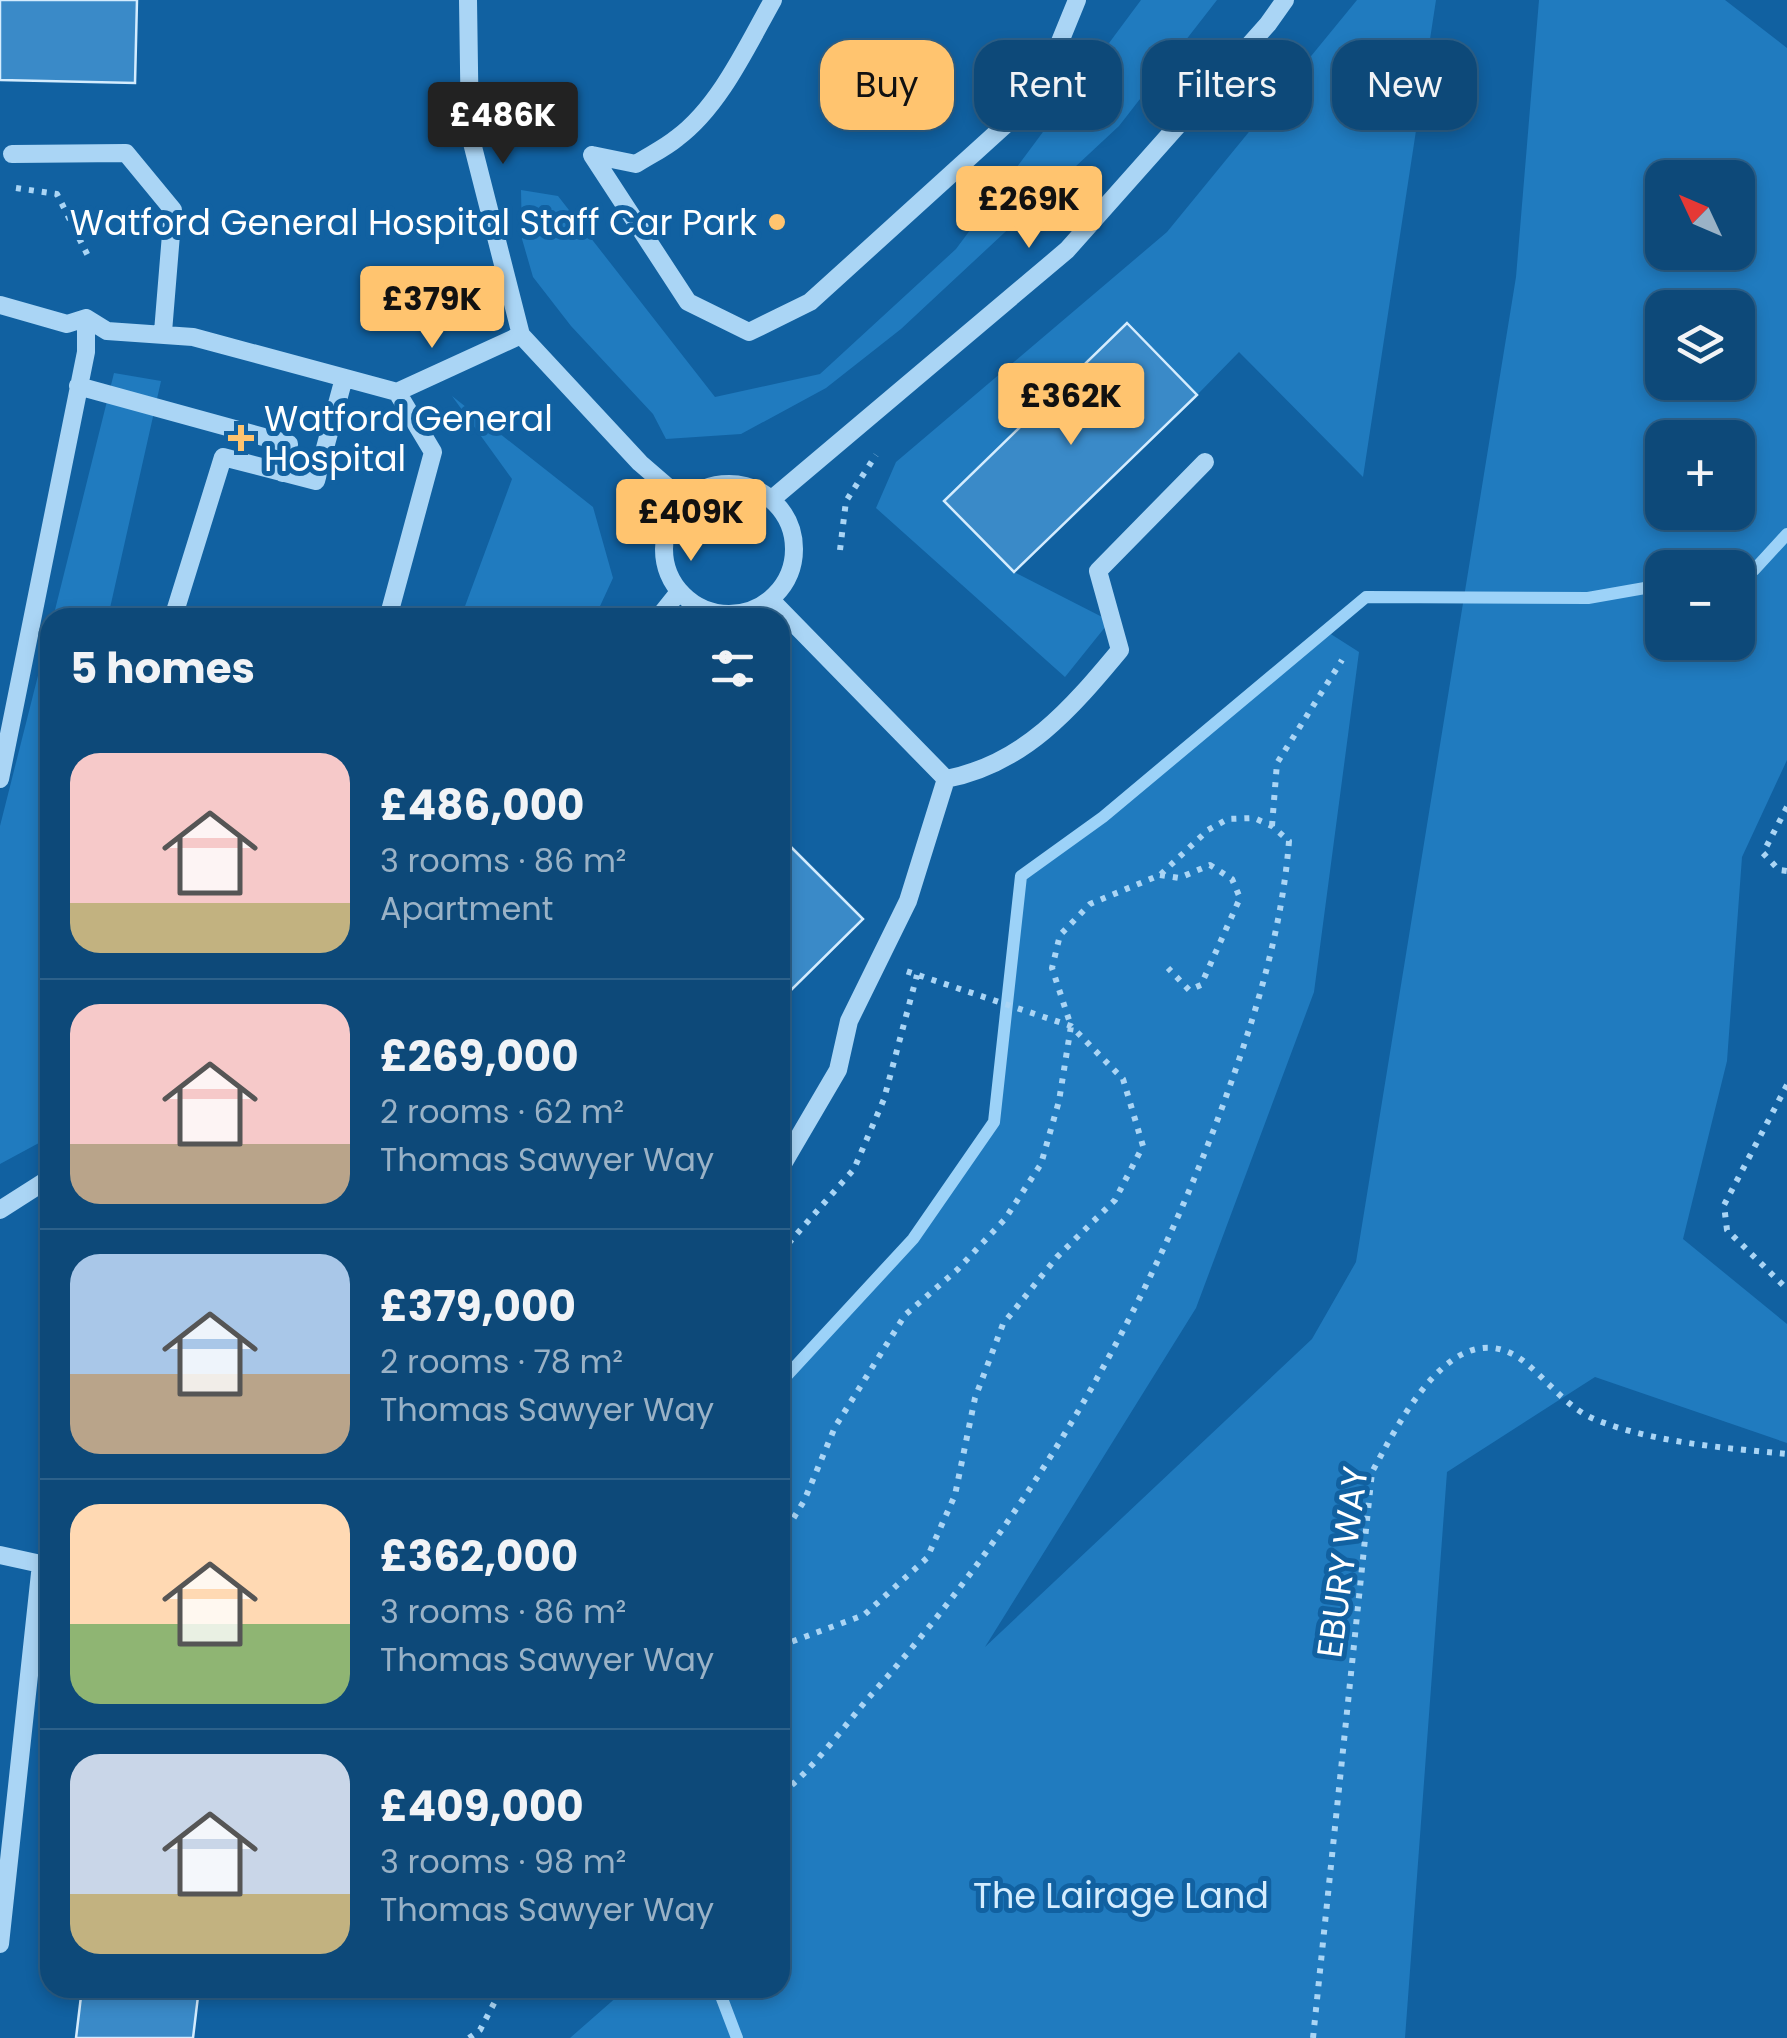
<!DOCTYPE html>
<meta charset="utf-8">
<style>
body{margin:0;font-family:Poppins,sans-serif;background:#16507e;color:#f1f3f6;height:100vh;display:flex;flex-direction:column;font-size:38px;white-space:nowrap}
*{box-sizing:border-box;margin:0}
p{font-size:32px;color:#9ab2c6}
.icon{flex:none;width:55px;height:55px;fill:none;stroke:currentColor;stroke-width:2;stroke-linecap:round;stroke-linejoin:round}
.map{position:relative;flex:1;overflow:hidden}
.side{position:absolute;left:40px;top:608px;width:750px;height:1390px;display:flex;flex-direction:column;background:#0d4979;border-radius:30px;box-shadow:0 5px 15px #0003,0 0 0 2px #2d618a}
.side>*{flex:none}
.top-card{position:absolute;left:820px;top:40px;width:815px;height:90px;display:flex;gap:20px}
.needle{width:65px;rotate:314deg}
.tools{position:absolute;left:1645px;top:160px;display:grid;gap:20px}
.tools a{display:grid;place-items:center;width:110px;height:110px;border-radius:20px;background:#0d4979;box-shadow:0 5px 15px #0003,0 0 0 2px #2d618a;font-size:50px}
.price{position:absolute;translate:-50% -85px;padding:0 22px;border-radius:10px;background:#ffc46f;color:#111;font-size:32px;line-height:65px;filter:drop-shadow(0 2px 5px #0008)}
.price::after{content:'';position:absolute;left:50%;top:60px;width:30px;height:22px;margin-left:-15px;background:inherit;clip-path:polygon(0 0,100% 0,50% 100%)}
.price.on{background:#222;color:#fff}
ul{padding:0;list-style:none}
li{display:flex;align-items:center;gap:30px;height:250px;padding:0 30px}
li+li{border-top:2px solid #2d618a}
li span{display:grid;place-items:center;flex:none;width:280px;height:200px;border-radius:30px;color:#555}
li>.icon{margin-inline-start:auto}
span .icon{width:120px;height:120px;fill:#fffc;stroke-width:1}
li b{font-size:42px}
h2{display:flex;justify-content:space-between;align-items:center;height:120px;padding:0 30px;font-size:42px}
.pill{padding:0 35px;border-radius:30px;background:#0d4979;box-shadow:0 5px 15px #0003,0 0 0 2px #2d618a;font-size:35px;line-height:90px}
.pill.on{background:#ffc46f;color:#111}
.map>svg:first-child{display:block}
.green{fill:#207bbf;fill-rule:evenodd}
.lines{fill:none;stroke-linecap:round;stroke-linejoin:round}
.stream{stroke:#9cd2f8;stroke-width:12}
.building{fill:#3a8ac8;stroke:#d4ecfe;stroke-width:2.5}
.path{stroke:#aad5f5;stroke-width:6;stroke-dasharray:5 8;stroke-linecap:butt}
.minor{stroke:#aad5f5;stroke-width:18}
.poi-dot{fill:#ffc46f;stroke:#1161a1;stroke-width:4}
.labels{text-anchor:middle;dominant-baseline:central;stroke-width:10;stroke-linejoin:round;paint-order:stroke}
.poi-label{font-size:35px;fill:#fff;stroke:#1161a1;text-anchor:end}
.street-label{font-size:35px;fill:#fff;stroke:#1161a1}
.park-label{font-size:35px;fill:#d4ecfe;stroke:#1161a1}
</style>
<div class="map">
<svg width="1787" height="2038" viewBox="0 0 1787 2038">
<rect width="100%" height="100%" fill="#1161a1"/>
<path class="green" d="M1141,0H1217L1119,126L901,329L826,388L741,434L666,439L653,414L571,326L533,277L522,239L521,190L558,196L715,397L820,374L956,249Z
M1357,0H1436L1363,477L1239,352L1197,395L1126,324L945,500L1014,572L1110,621L1065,677L876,508L896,462L1167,232Z
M1539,0H1725L1787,48V760L1742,857L1727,1061L1683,1239L1787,1324V1443L1595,1377L1447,1472L1405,2038H570L627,1988H780V1383L913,1239L994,1122L1021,876L1103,817L1326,631L1359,652L1314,992L1196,1308L985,1647L1312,1339L1356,1262L1516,277ZM1662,178H1738V252H1662ZM1662,308H1738V382H1662ZM1662,438H1738V512H1662ZM1662,568H1738V642H1662Z
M114,373L161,381L108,617L53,618Z
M452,396L593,507L613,578L595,617H461L512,479Z
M50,628V875L46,894L50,896V1137L0,1164V826Z"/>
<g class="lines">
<path class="stream" d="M1738,573L1754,570L1787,534
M780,1383L913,1239L994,1122L1021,876L1103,817L1366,597L1588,598L1662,585
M718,1988L737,2038"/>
</g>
<path class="building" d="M0,0H137L135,83L0,80Z
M1127,323L1197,395L1014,572L944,501Z
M780,836L863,919L780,1001Z
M82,1988H199L193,2038H76Z"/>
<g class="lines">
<path class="path" d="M16,188L57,194L89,258
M840,550L846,501L876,455
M1787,807L1763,853L1779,870L1787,871
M1272,826L1277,763L1342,660
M1160,875L1179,878L1210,865L1232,879L1240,898L1201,985L1189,990L1168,968
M1787,1085L1724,1205L1727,1230L1787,1289
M780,1253L854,1169L884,1099L917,975
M780,1540L804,1501L835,1427L905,1315L958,1269L1005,1219L1041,1164L1059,1101L1071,1026L1052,968L1060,935L1090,904L1160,875L1208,830L1228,819L1254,818L1272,826L1289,841C1282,932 1254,1020 1223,1105C1144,1320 1025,1523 872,1694C847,1722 810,1774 780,1794
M780,1646L864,1615L927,1558L955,1495L975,1398L1003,1324L1057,1257L1115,1200L1143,1146L1123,1079L1071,1026L906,971
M469,2038L480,2030L502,1988
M1313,2038L1372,1472C1398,1425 1453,1310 1522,1360C1548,1380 1568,1410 1599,1421C1657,1443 1726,1448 1787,1454"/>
<path class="minor" d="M468,0L470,135L521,335
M12,154L126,153L173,210L163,332
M592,155L688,302L749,332L810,302L1013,118L1048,71L1077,0
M592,155L636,164C650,155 665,148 677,138C720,106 747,46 773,0
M0,305L67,324L86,318
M86,318L107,331L193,337L397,392L521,335L640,463L684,501
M78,386L289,444L283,473
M664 549a65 65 0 1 1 130 0a65 65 0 1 1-130 0Z
M772,499L1067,250L1268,24L1285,0
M771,600L946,779
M173,618L223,457L316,481L344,378
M388,618L433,452L397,392
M658,618L678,593
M0,779L86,352V318
M780,1169L838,1070L849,1021L908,901L946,779C1024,764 1071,709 1120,650L1098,571L1205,462
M0,1210L50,1178
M0,1555L50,1566
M0,1944L41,1564"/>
</g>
<g class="poi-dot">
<circle cx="777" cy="222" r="10"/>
<path d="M236 423h10v10h10v10h-10v10h-10v-10h-10v-10h10z"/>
</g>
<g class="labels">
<g class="poi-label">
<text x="757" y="222">Watford General Hospital Staff Car Park</text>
<text x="264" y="418" text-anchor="start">Watford General<tspan x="264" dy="40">Hospital</tspan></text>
</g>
<g class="street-label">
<text transform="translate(1342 1562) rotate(-82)">EBURY WAY</text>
</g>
<g class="park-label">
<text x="1121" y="1895">The Lairage Land</text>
</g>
</g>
</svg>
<div class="tools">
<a><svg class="needle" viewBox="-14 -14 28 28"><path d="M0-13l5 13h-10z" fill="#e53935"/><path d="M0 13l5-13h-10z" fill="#9ab2c6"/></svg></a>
<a><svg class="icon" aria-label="layers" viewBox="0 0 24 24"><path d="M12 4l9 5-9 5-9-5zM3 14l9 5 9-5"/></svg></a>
<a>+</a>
<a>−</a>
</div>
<b class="price on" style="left:503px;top:167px">£486K</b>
<b class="price" style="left:1029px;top:251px">£269K</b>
<b class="price" style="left:432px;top:351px">£379K</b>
<b class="price" style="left:1071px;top:448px">£362K</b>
<b class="price" style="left:691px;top:564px">£409K</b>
<div class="top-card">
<a class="pill on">Buy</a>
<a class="pill">Rent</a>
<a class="pill">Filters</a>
<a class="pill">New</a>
</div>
<section class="side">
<h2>5 homes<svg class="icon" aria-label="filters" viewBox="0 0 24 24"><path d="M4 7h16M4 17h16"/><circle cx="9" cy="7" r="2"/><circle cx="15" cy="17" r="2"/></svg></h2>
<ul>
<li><span style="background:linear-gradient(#f6c9c9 75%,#c2b280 0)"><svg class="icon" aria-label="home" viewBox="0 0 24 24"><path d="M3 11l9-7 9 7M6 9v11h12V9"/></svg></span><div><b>£486,000</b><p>3 rooms · 86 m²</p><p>Apartment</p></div></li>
<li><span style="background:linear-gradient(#f6c9c9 70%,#b9a48a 0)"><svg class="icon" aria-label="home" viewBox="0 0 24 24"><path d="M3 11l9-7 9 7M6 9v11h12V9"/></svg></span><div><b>£269,000</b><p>2 rooms · 62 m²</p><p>Thomas Sawyer Way</p></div></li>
<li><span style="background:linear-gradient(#a9c7e8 60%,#b9a48a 0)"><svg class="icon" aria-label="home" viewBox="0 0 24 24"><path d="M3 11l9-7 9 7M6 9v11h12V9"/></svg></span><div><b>£379,000</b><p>2 rooms · 78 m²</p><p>Thomas Sawyer Way</p></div></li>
<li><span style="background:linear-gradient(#ffd9b3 60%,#8fb573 0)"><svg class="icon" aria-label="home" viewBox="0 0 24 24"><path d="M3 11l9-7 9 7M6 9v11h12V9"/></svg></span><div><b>£362,000</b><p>3 rooms · 86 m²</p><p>Thomas Sawyer Way</p></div></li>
<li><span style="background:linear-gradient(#c9d6e8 70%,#c2b280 0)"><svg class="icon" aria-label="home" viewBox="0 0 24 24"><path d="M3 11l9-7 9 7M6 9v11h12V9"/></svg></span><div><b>£409,000</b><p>3 rooms · 98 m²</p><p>Thomas Sawyer Way</p></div></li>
</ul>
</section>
</div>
